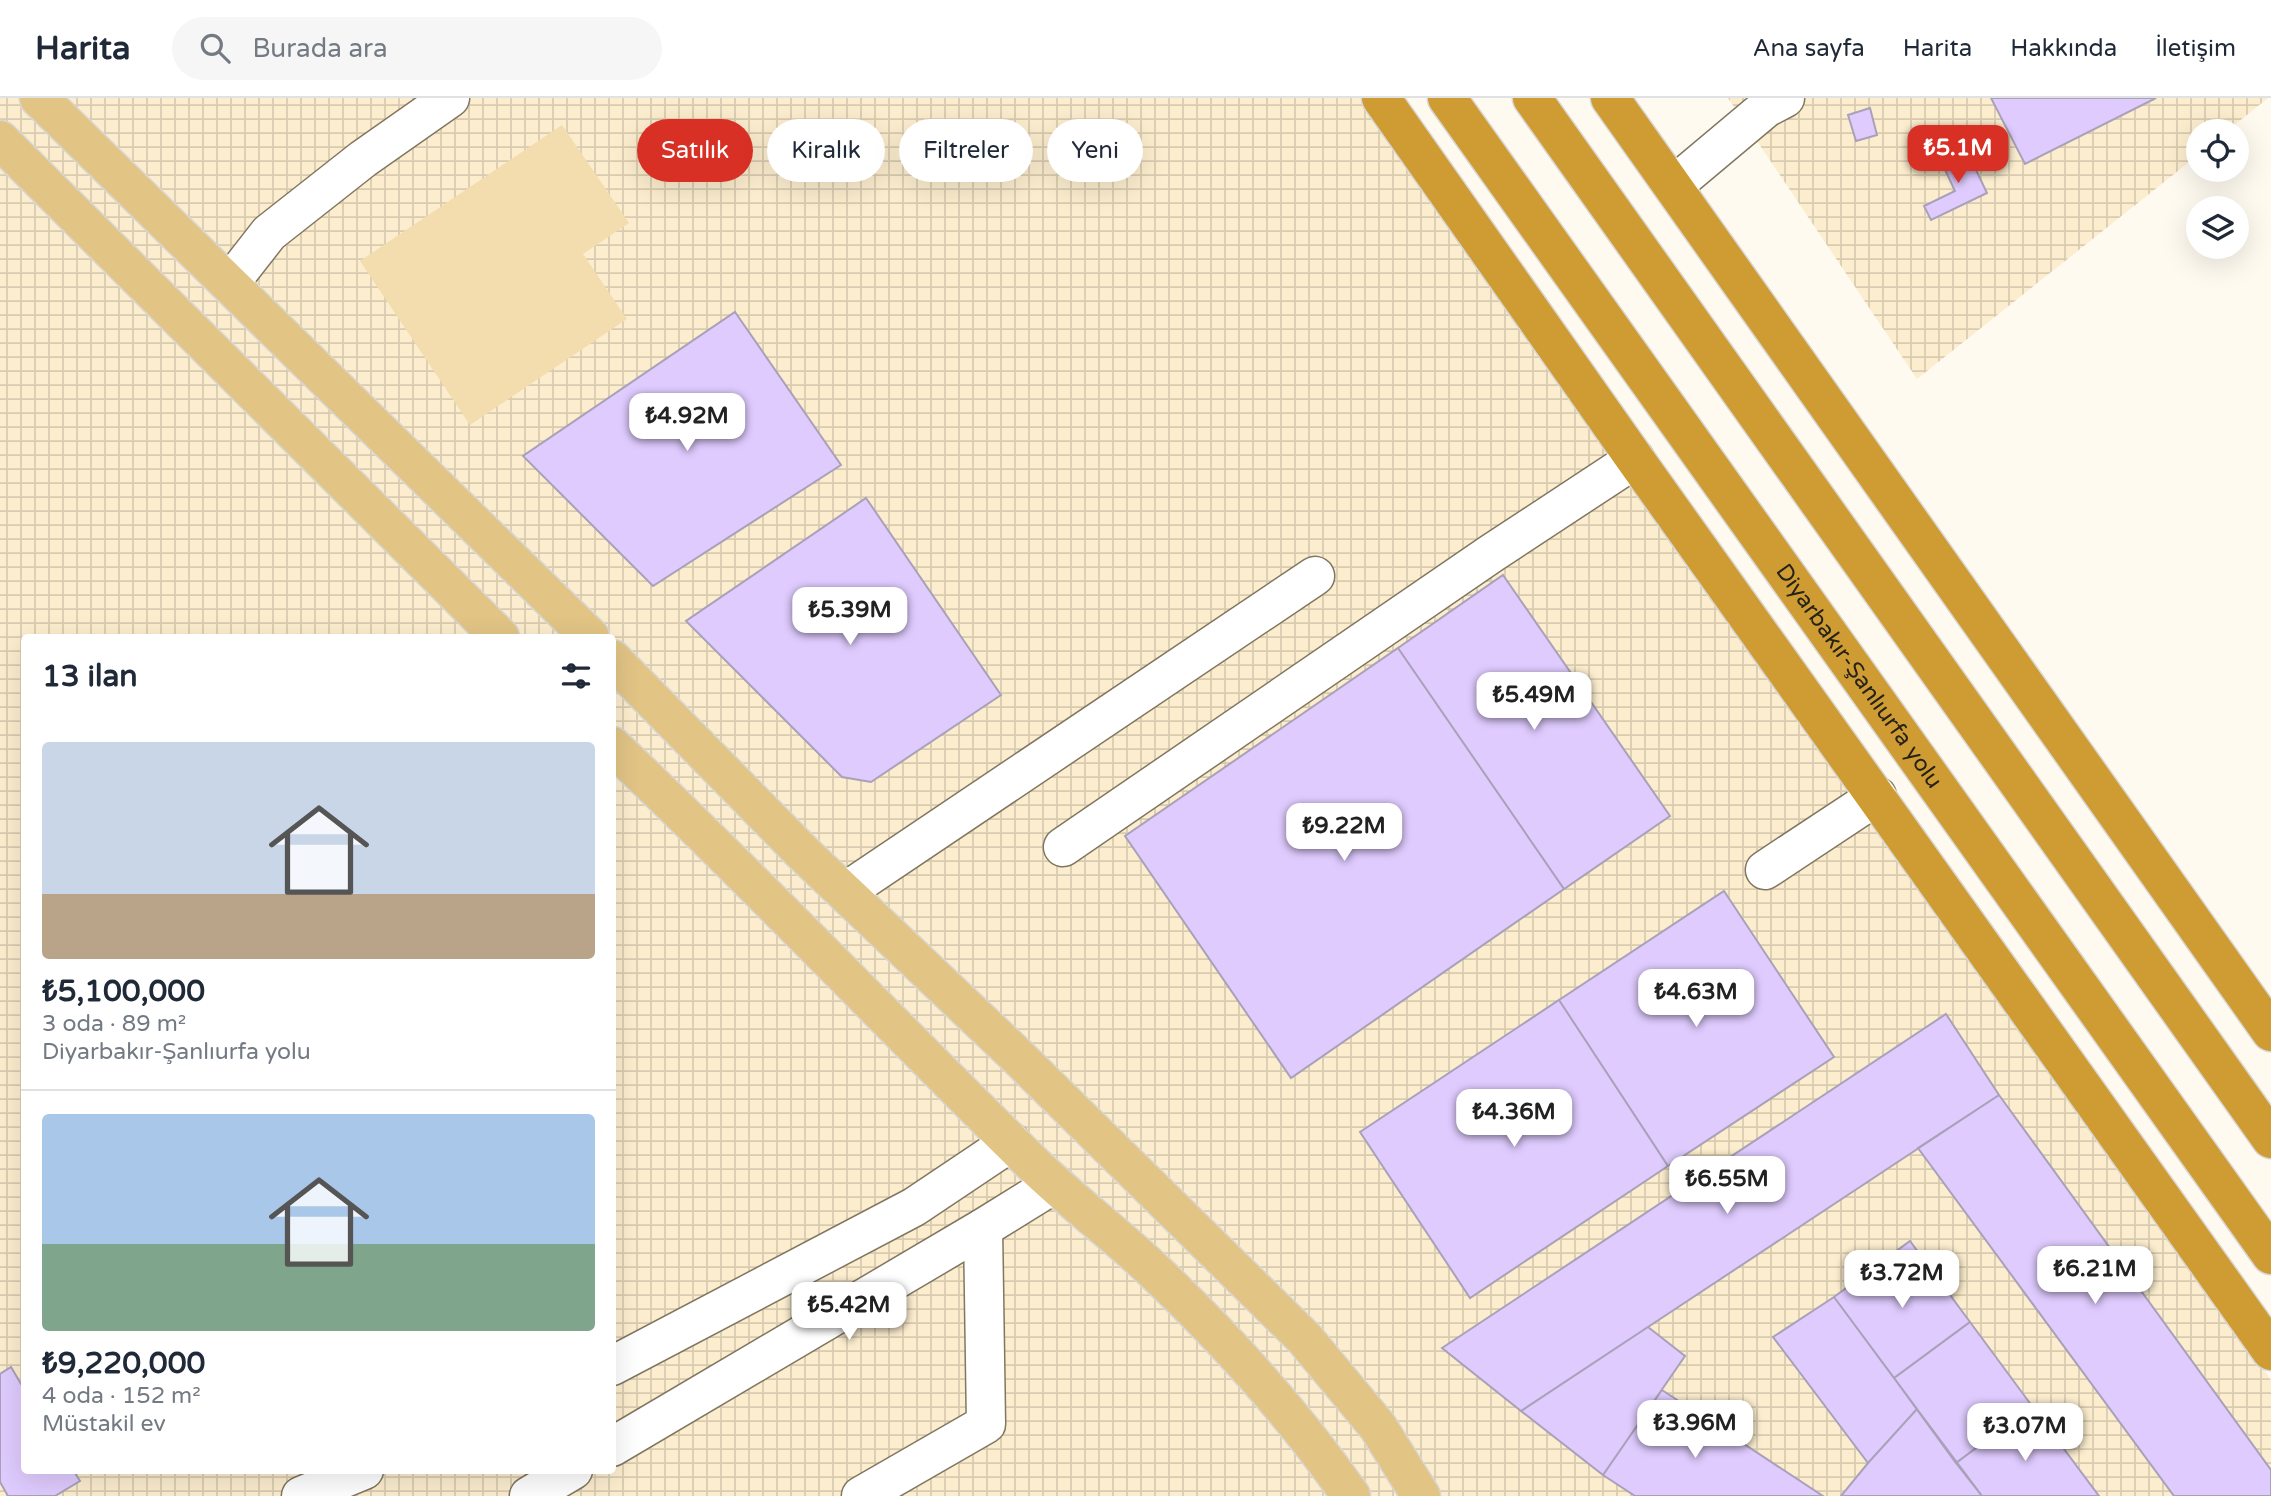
<!DOCTYPE html>
<html lang="tr">
<meta charset="utf-8">
<style>
body{margin:0;font-family:"Varela Round",sans-serif;background:#f6f6f7;color:#1f2937;height:100vh;display:flex;flex-direction:column;font-size:26px;white-space:nowrap}
*{box-sizing:border-box;margin:0}
p{font-size:23px;color:#747a83}
.icon{flex:none;width:38px;height:38px;fill:none;stroke:currentColor;stroke-width:2;stroke-linecap:round;stroke-linejoin:round}
.map{position:relative;flex:1;overflow:hidden}
.drawer{position:absolute;left:21px;top:536px;width:595px;height:840px;display:flex;flex-direction:column;background:#fff;border-radius:7px;box-shadow:0 7px 28px #0002}
.drawer>*{flex:none}
.guide{position:absolute;left:637px;top:21px;width:665px;height:63px;display:flex;gap:14px}
.buttons{position:absolute;left:2186px;top:21px;display:grid;gap:14px}
.buttons a{display:grid;place-items:center;width:63px;height:63px;border-radius:50%;background:#fff;box-shadow:0 7px 28px #0002;font-size:35px}
.price{position:absolute;translate:-50% -60px;padding:0 16px;border-radius:14px;background:#fff;color:#222;font-size:23px;line-height:46px;filter:drop-shadow(0 2px 4px #0008)}
.price::after{content:'';position:absolute;left:50%;top:42px;width:21px;height:16px;margin-left:-10px;background:inherit;clip-path:polygon(0 0,100% 0,50% 100%)}
.price.current{background:#d93025;color:#fff}
ul{padding:0;list-style:none}
li{display:grid;align-content:center;gap:14px;height:371px;padding:0 21px}
li+li{border-top:2px solid #e0e1e3}
li span{display:grid;place-items:center;height:217px;border-radius:7px;color:#555}
li>.icon{margin-inline-start:auto}
span .icon{width:126px;height:126px;fill:#fffc;stroke-width:1}
li b{font-size:30px}
h2{display:flex;justify-content:space-between;align-items:center;height:84px;padding:0 21px;font-size:30px}
.pill{padding:0 24px;border-radius:32px;background:#fff;box-shadow:0 7px 28px #0002;font-size:24px;line-height:63px}
.pill.current{background:#d93025;color:#fff}
header{display:flex;align-items:center;gap:42px;box-sizing:border-box;height:98px;padding:0 35px;background:#fff;border-bottom:2px solid #e0e1e3}
header strong{font-size:33px}
nav{display:flex;gap:38px;margin-inline-start:auto;font-size:24px}
.search{width:490px;height:63px;background:#f6f6f7;display:flex;align-items:center;gap:18px;box-sizing:border-box;padding:0 24px;border-radius:38px;color:#747a83;font-size:26px}
.map>svg:first-child{display:block}
.industrial{fill:url(#industrial-grid);fill-rule:evenodd}
.park{fill:#f3ddae}
.building{fill:#dfcbfe;stroke:#a9a1b8;stroke-width:2}
.lines{fill:none;stroke-linecap:round;stroke-linejoin:round}
.minor-casing{stroke:#817761;stroke-width:41}
.major-casing{stroke:#d8d7d6;stroke-width:41}
.highway-casing{stroke:#d8d7d6;stroke-width:41}
.minor{stroke:#fff;stroke-width:38}
.major{stroke:#e2c485;stroke-width:38}
.highway{stroke:#cf9c33;stroke-width:38}
.labels{text-anchor:middle;dominant-baseline:central;stroke-width:5;stroke-linejoin:round;paint-order:stroke}
.street-label{font-size:23px;fill:#272219;stroke:#fff}
</style>
<header>
<strong>Harita</strong>
<div class="search"><svg class="icon" aria-label="search" viewBox="0 0 24 24"><circle cx="10" cy="10" r="6"/><path d="M15 15l6 6"/></svg>Burada ara</div>
<nav><a>Ana sayfa</a><a>Harita</a><a>Hakkında</a><a>İletişim</a></nav>
</header>
<div class="map">
<svg width="2271" height="1398" viewBox="0 0 2271 1398">
<defs>
<pattern id="industrial-grid" width="8" height="8" patternUnits="userSpaceOnUse" patternTransform="scale(1.75)"><rect width="8" height="8" fill="#fcedce"/><path d="M0 4h8M4 0v8" fill="none" stroke="#d8cbb0"/></pattern>
</defs>
<rect width="100%" height="100%" fill="#fefaf0"/>
<path class="industrial" d="M0,0H1364L2271,1282V1398H0ZM24,539H612V1372H24Z
M1728,0H2268L2227,33H2198V57L1917,281Z"/>
<path class="park" d="M562,27L629,125L583,156L627,221L470,327L360,163Z"/>
<path class="building" d="M1991,0H2156L2025,66Z
M1870,10L1877,37L1856,43L1848,17Z
M1966,51L1987,95L1931,122L1924,108L1955,93L1941,63Z
M735,214L841,367L653,488L523,358Z
M866,400L1001,597L871,684L842,679L686,523Z
M1503,477L1670,718L1564,791L1398,550Z
M1398,550L1564,791L1291,980L1125,738Z
M1724,793L1834,959L1668,1068L1559,902Z
M1559,902L1668,1068L1470,1200L1360,1034Z
M1946,916L1999,997L1648,1229L1521,1313L1442,1250Z
M1999,997L2271,1372V1398H2174L1918,1050Z
M1910,1143L1970,1224L1894,1280L1834,1199Z
M1834,1199L1917,1311L1868,1365L1773,1239Z
M1970,1224L2032,1308L1956,1365L1894,1280Z
M1648,1229L1685,1258L1603,1377L1521,1313Z
M11,1269L24,1291V1372H73L80,1383L55,1398H8L0,1384V1276Z
M1662,1292L1823,1398H1635L1603,1377Z
M2032,1308L2099,1398H1982L1956,1365Z
M1917,1311L1982,1398H1841L1868,1365Z"/>
<g class="lines">
<g class="minor-casing">
<path id="minor" d="M1673,88L1766,10L1785,0
M230,185L269,135L363,61L450,0
M1063,749L1492,455L1635,361
M1765,772L1877,698
M845,794L1315,478
M612,1268L914,1109L1011,1044
M612,1349L983,1130L1054,1086
M301,1398L364,1372
M529,1398L573,1372
M861,1398L986,1326L983,1130"/>
</g>
<g class="major-casing">
<path id="major" d="M39,0L590,539
M0,42L500,539
M612,561L803,755L1016,957L1305,1241L1378,1329L1421,1398
M612,648C756,784 892,928 1033,1066C1071,1103 1114,1135 1152,1171C1226,1241 1293,1315 1351,1398"/>
</g>
<g class="highway-casing">
<g id="highway">
<path d="M1381,0L1635,361L2271,1253"/>
<path id="s1" d="M1447,0L2271,1157"/>
<path d="M1532,0L2271,1041"/>
<path d="M1610,0L2271,934"/>
</g>
</g>
<use href="#minor" class="minor"/>
<use href="#major" class="major"/>
<use href="#highway" class="highway"/>
</g>
<g class="labels">
<g class="street-label">
<text stroke="none"><textPath href="#s1" startOffset="710">Diyarbakır-Şanlıurfa yolu</textPath></text>
</g>
</g>
</svg>
<div class="buttons">
<a><svg class="icon" aria-label="locate" viewBox="0 0 24 24"><circle cx="12" cy="12" r="6"/><path d="M12 2v4M12 18v4M2 12h4M18 12h4"/></svg></a>
<a><svg class="icon" aria-label="layers" viewBox="0 0 24 24"><path d="M12 4l9 5-9 5-9-5zM3 14l9 5 9-5"/></svg></a>
</div>
<b class="price current" style="left:1958px;top:87px">₺5.1M</b>
<b class="price" style="left:687px;top:355px">₺4.92M</b>
<b class="price" style="left:850px;top:549px">₺5.39M</b>
<b class="price" style="left:1534px;top:634px">₺5.49M</b>
<b class="price" style="left:1344px;top:765px">₺9.22M</b>
<b class="price" style="left:1696px;top:931px">₺4.63M</b>
<b class="price" style="left:1514px;top:1051px">₺4.36M</b>
<b class="price" style="left:1727px;top:1118px">₺6.55M</b>
<b class="price" style="left:2095px;top:1208px">₺6.21M</b>
<b class="price" style="left:1902px;top:1212px">₺3.72M</b>
<b class="price" style="left:849px;top:1244px">₺5.42M</b>
<b class="price" style="left:1695px;top:1362px">₺3.96M</b>
<b class="price" style="left:2025px;top:1365px">₺3.07M</b>
<div class="guide">
<a class="pill current">Satılık</a>
<a class="pill">Kiralık</a>
<a class="pill">Filtreler</a>
<a class="pill">Yeni</a>
</div>
<section class="drawer">
<h2>13 ilan<svg class="icon" aria-label="filters" viewBox="0 0 24 24"><path d="M4 7h16M4 17h16"/><circle cx="9" cy="7" r="2"/><circle cx="15" cy="17" r="2"/></svg></h2>
<ul>
<li><span style="background:linear-gradient(#c9d6e8 70%,#b9a48a 0)"><svg class="icon" aria-label="home" viewBox="0 0 24 24"><path d="M3 11l9-7 9 7M6 9v11h12V9"/></svg></span><div><b>₺5,100,000</b><p>3 oda · 89 m²</p><p>Diyarbakır-Şanlıurfa yolu</p></div></li>
<li><span style="background:linear-gradient(#a9c7e8 60%,#7fa58c 0)"><svg class="icon" aria-label="home" viewBox="0 0 24 24"><path d="M3 11l9-7 9 7M6 9v11h12V9"/></svg></span><div><b>₺9,220,000</b><p>4 oda · 152 m²</p><p>Müstakil ev</p></div></li>
</ul>
</section>
</div>
